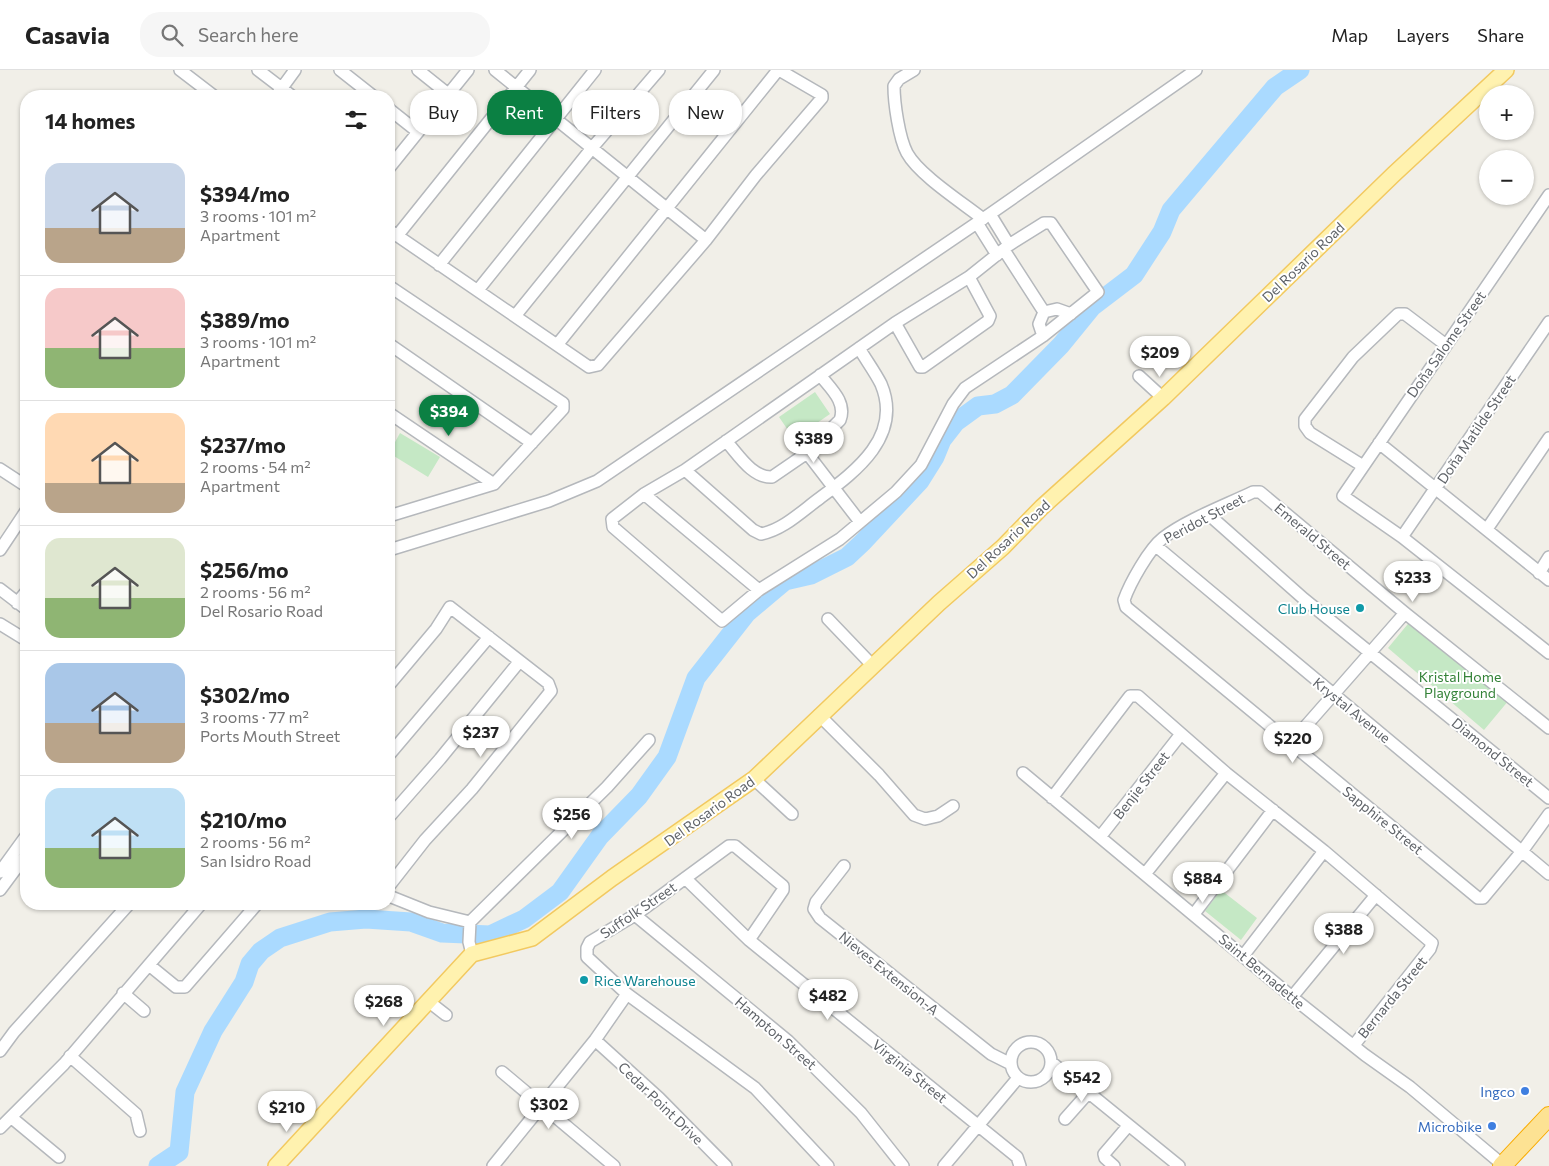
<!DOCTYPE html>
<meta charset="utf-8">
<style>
body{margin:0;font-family:Commissioner,sans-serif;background:#f6f6f6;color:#222;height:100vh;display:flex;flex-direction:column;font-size:19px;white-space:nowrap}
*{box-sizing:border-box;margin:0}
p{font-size:16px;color:#767676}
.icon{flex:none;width:28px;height:28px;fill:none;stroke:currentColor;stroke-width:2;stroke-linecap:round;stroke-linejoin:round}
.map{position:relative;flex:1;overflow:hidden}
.panel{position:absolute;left:20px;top:20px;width:375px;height:820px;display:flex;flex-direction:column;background:#fff;border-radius:20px;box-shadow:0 1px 4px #0004}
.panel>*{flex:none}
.top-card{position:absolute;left:410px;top:20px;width:475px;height:45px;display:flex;gap:10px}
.controls{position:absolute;left:1479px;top:15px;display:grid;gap:10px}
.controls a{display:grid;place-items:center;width:55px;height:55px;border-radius:50%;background:#fff;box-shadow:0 1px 4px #0004;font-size:25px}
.price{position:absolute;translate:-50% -42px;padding:0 11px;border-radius:18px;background:#fff;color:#222;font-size:16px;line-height:32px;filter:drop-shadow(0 1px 2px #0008)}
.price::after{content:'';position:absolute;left:50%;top:30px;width:15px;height:11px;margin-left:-8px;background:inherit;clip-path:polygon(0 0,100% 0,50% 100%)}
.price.active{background:#0b8043;color:#fff}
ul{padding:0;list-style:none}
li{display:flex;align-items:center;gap:15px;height:125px;padding:0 25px}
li+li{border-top:1px solid #e0e0e0}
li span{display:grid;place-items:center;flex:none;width:140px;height:100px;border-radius:15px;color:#555}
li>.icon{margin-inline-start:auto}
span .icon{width:60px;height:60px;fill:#fffc;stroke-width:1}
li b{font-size:21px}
h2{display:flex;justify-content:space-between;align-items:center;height:60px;padding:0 25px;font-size:21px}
.pill{padding:0 18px;border-radius:20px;background:#fff;box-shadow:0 1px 4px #0004;font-size:18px;line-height:45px}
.pill.active{background:#0b8043;color:#fff}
header{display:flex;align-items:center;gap:30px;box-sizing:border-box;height:70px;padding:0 25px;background:#fff;border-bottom:1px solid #e0e0e0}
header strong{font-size:24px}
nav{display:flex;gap:28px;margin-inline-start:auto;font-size:18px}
.search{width:350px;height:45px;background:#f6f6f6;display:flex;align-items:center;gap:12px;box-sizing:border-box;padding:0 18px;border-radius:20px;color:#767676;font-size:19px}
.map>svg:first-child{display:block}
.green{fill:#c5e8c5}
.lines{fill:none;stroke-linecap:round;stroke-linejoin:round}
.river{stroke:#aadaff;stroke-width:19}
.minor-casing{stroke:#b5b8bc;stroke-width:14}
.major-casing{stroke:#f2c960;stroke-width:18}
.highway-casing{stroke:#f9ab00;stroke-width:20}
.minor{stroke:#fff;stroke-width:11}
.major{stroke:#fff2af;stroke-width:15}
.highway{stroke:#fde293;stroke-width:18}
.culture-dot{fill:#0f9aa8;stroke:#fff;stroke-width:2}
.shop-dot{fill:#3f7fe0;stroke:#fff;stroke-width:2}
.labels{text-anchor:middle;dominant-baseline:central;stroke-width:4;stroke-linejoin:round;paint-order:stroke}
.street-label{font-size:14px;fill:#5f6368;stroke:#fff}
.culture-label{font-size:14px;fill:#0d838f;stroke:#fff;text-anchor:end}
.park-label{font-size:14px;fill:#348238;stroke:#fff}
.shop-label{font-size:14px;fill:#366cbe;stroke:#fff;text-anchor:end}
</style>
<header>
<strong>Casavia</strong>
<div class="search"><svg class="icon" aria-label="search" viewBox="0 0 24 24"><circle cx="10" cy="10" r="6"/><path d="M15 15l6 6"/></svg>Search here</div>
<nav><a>Map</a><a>Layers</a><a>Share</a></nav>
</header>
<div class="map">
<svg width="1549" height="1096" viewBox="0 0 1549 1096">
<rect width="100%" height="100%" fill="#f1efe8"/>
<path class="green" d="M815,322L830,344L794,369L779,347Z
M400,363L440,387L428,407L389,383Z
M1412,549L1509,630L1484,660L1388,578Z
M1221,820L1257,848L1241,870L1205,841Z"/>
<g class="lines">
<path class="river" d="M158,1096L179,1082L185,1022L213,961L244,912L250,894L261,881L280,868L330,852L366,849L411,852L442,863L490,865L524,849L560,822L600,766L639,726L667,687L696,608L747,543L785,511L811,505L847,487L863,472L920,411L935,387L942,370L956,352L978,336L995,334L1012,325L1061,275L1092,237L1134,205L1162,162L1171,140L1187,121L1275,17L1300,0"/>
<g class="minor-casing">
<path id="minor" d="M180,0L214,26
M258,0L292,26
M340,0L373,26
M418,0L448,24
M495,0L706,170
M914,0L899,9L894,16C894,33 899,68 907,83C919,105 963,133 983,149
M276,26L295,0
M389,39L418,62
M389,98L468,0
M1549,125L1343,426L1402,467L1549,583
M990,144L1009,175
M977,153L997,185
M1044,153H1051L1098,222L1043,266L965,318L953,334L921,395L896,422L840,469L759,520L722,551L613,457L612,449L644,424L685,400L895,253L969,207L1009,175Z
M389,160L589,297L598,295L706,170L756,105L822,28V25L779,0
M397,166L530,0
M1004,180L1044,242
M439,195L595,0
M389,216L563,333V339L494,414L389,446
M478,220L592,78L659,0
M515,246L714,0
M895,253L920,297H923L988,251L990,246L969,207
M1043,266L1039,254L1044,242L1057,239L1071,244
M389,274L532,373
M557,275L778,0
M1139,306L1163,328
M389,343L494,414
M726,371C738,384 752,408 772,407L807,383L840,350C847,332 830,318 820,305
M1379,373L1549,510
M807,383L860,452
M1363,396L1310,363L1305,356V349L1353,287L1398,244H1405L1446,275
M0,399L26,416
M685,400L753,460L761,464C783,460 802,441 820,428C856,401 903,366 881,314C875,302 866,290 859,278
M644,424L759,520
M1208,444L1304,529L1549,728
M1487,459L1549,368
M1402,467L1549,252
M1156,476L1549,804
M0,480L26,441
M389,480L549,431L597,411L990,144L1196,0
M1539,503L1549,487
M0,519L26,539
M17,533L26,522
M828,549L873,596
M0,554L26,570
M389,615L436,559L450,537L548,613L551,621L472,719L425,770L389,816
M819,645L879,705L914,745L925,749L938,746L953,736
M1549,658L1405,543L1260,422H1253C1226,435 1186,450 1163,468C1149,479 1130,513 1124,530L1126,537L1478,828H1483L1523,780L1549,744
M1290,674L1405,543
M389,685L489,567
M1023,703L1292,927L1365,985L1410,1017L1503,1095
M754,709L792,744
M1052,728L1130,626H1138L1226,703L1324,781L1432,873L1430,879L1354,975
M389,747L440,689L519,592
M1100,767L1181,664
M844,796L816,832L814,839L820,848L991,984L1011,994
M0,802L26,766
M1145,804L1226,703
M685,808L749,870L1017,1087L1020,1096
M0,820L26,785
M389,826L429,842L470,852
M1194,844L1273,740
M635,845L788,971L861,1043L903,1096
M749,870L783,820V816L735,776H729L635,845L590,872L587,878V887L627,924L755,1018L828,1096
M472,884L469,872L470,852L607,717L649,670
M1243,886L1324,781
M149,895L176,917H185L257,834
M123,923L144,941
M1292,927L1376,825
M428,931L446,945
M595,970L659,1028L726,1096
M1011 992a20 20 0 1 1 40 0a20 20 0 1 1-40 0Z
M0,981L14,962L129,834
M70,986L136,1044L140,1061
M1051,992L1179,1096
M502,1002L614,1096
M12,1048L59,1087
M1065,1049L1089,1022
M0,1058L64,994L201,834
M493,1096L595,970L627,924
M944,1096L1018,1008
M1114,1096L1105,1088L1104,1084L1128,1056"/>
</g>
<g class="major-casing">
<path id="major" d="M276,1096L472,884L532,868L612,808L754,709L939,533L1003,477L1042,437L1163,328L1394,104L1506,0"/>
</g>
<g class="highway-casing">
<path id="highway" d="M1502,1096L1549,1046"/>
</g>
<use href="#minor" class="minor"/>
<use href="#major" class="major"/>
<use href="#highway" class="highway"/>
</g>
<g class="culture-dot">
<circle cx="1360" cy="538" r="5"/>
<circle cx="584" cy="910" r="5"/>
</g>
<g class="shop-dot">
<circle cx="1525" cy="1021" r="5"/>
<circle cx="1492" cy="1056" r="5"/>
</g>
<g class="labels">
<g class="street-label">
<text transform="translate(1303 192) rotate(-44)">Del Rosario Road</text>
<text transform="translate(1446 274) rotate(-55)">Doña Salome Street</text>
<text transform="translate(1476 359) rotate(-56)">Doña Matilde Street</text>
<text transform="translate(1204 448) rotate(-28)">Peridot Street</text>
<text transform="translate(1313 466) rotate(40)">Emerald Street</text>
<text transform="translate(1008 469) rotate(-43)">Del Rosario Road</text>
<text transform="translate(1352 640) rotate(39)">Krystal Avenue</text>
<text transform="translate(1493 682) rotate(39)">Diamond Street</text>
<text transform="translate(1141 715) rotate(-52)">Benjie Street</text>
<text transform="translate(709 741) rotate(-36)">Del Rosario Road</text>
<text transform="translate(1383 750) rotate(39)">Sapphire Street</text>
<text transform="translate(638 840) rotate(-34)">Suffolk Street</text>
<text transform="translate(1262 901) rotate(40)">Saint Bernadette</text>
<text transform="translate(889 903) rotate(39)">Nieves Extension-A</text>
<text transform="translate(1392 927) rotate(-51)">Bernarda Street</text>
<text transform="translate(776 963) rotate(41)">Hampton Street</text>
<text transform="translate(910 1001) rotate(39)">Virginia Street</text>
<text transform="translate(661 1033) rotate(44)">Cedar Point Drive</text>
</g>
<g class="culture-label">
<text x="1350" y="538">Club House</text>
<text x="594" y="910" text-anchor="start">Rice Warehouse</text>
</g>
<g class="park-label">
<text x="1460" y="606">Kristal Home<tspan x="1460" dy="16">Playground</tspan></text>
</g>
<g class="shop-label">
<text x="1515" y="1021">Ingco</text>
<text x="1482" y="1056">Microbike</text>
</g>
</g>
</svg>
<div class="controls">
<a>+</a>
<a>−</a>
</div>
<b class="price" style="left:1160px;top:308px">$209</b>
<b class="price active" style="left:449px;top:367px">$394</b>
<b class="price" style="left:814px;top:394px">$389</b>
<b class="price" style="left:1413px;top:533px">$233</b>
<b class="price" style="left:481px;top:688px">$237</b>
<b class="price" style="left:1293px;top:694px">$220</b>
<b class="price" style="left:572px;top:770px">$256</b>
<b class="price" style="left:1203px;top:834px">$884</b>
<b class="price" style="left:1344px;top:885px">$388</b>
<b class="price" style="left:828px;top:951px">$482</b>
<b class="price" style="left:384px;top:957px">$268</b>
<b class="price" style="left:1082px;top:1033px">$542</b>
<b class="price" style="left:549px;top:1060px">$302</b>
<b class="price" style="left:287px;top:1063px">$210</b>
<div class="top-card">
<a class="pill">Buy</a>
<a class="pill active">Rent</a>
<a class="pill">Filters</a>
<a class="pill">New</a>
</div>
<section class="panel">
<h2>14 homes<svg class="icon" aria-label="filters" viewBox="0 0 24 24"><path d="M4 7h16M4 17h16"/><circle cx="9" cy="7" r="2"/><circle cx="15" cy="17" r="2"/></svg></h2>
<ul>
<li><span style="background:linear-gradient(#c9d6e8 65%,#b9a48a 0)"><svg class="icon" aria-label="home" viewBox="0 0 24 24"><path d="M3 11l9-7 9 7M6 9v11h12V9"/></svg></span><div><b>$394/mo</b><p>3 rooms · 101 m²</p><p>Apartment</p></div></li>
<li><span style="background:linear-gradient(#f6c9c9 60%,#8fb573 0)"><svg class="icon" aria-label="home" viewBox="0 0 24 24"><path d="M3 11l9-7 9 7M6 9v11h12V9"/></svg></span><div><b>$389/mo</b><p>3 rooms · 101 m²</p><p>Apartment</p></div></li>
<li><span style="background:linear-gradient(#ffd9b3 70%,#b9a48a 0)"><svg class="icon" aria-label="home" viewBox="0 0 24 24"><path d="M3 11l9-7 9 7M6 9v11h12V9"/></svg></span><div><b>$237/mo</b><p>2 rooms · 54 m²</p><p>Apartment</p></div></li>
<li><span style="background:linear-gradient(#dfe7d0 60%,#8fb573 0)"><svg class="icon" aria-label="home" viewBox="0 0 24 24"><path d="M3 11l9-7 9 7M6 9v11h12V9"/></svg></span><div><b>$256/mo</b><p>2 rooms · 56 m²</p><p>Del Rosario Road</p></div></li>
<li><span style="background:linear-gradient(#a9c7e8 60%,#b9a48a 0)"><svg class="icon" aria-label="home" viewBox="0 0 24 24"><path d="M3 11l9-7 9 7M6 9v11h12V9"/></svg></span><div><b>$302/mo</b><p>3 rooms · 77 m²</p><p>Ports Mouth Street</p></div></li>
<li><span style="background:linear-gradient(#bfe0f5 60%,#8fb573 0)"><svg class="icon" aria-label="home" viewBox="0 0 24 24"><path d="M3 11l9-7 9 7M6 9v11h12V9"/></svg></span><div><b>$210/mo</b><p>2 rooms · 56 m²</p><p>San Isidro Road</p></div></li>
</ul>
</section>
</div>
